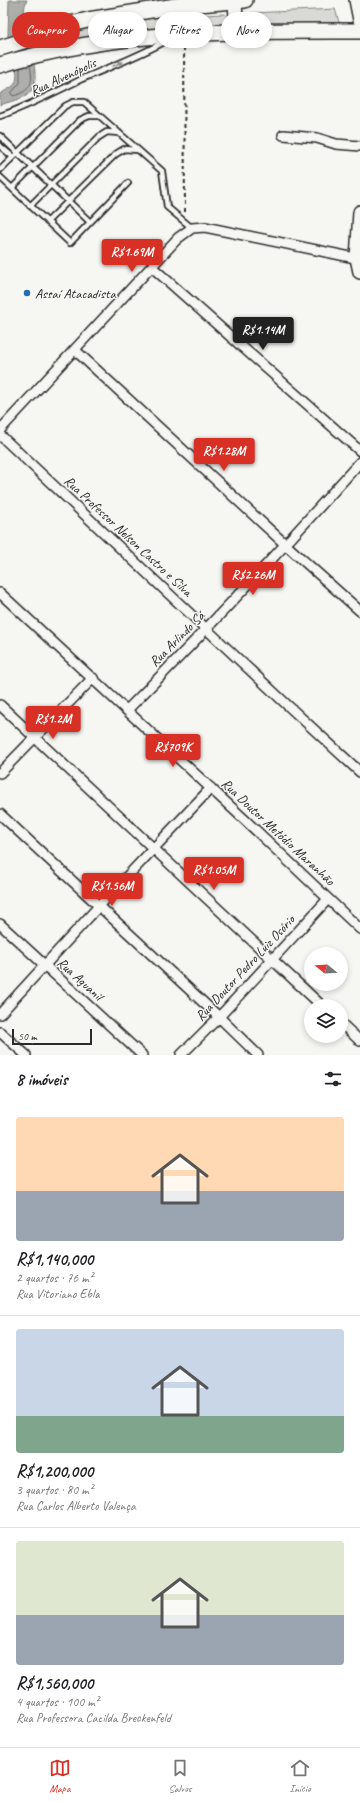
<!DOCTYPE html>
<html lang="pt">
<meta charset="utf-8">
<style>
body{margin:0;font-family:Caveat,sans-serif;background:#f6f6f6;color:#202124;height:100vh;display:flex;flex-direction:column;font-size:15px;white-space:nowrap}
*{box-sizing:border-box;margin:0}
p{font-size:13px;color:#757577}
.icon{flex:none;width:22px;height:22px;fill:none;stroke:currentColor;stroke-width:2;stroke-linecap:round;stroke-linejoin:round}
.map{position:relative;height:1055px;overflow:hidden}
.side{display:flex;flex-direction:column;background:#fff;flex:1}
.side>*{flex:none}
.hud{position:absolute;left:12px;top:12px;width:336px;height:36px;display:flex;gap:8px}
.needle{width:26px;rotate:288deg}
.buttons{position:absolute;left:304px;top:947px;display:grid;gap:8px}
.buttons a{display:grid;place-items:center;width:44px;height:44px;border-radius:50%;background:#fff;box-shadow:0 2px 6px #0003;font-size:20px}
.scale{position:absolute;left:12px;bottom:10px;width:80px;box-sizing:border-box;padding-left:4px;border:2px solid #2b2b2b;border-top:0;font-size:11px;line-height:14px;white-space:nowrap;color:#2b2b2b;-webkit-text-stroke:3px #f6f6f2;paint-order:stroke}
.price{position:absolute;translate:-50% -34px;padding:0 9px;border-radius:4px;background:#d93025;color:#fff;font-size:13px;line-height:26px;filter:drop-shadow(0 1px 2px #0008)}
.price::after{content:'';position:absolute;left:50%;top:24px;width:12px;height:9px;margin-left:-6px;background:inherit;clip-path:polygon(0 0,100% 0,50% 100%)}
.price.on{background:#222;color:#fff}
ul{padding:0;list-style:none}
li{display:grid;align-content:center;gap:8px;height:212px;padding:0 16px}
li+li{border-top:1px solid #e0e0e0}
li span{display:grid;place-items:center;height:124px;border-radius:4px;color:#555}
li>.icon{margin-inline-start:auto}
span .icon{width:72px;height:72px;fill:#fffc;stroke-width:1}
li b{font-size:17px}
h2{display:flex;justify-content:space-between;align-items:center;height:48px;padding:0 16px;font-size:17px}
.chip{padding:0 14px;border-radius:18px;background:#fff;box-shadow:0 2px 6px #0003;font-size:14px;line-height:36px}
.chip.on{background:#d93025;color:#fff}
.menu{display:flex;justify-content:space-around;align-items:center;height:56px;border-top:1px solid #e0e0e0;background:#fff;font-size:11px;color:#757577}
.menu a{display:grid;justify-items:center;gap:2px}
.menu .on{color:#d93025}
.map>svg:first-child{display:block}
.green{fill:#d9d9d5;stroke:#828280}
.water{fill:#aeaeab;stroke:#7a7a78}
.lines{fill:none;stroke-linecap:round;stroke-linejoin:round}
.shore{stroke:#5f5f5e;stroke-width:1}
.lane-casing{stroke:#2b2b2b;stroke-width:8}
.street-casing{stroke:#2b2b2b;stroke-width:12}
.secondary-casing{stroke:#2b2b2b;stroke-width:16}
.primary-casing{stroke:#2b2b2b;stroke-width:18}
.path{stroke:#2b2b2b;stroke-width:2;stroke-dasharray:4 3;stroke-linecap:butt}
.lane{stroke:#f6f6f2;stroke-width:4.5}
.street{stroke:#f6f6f2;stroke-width:9}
.secondary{stroke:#f6f6f2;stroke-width:13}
.primary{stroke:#f6f6f2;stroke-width:15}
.oneway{fill:#90908e}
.poi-dot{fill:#1f6fb2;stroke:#f6f6f2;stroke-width:1.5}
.labels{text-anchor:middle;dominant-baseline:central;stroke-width:3;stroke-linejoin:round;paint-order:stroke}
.street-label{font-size:14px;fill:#2b2b2b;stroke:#f6f6f2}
.poi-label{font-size:14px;fill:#2b2b2b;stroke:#f6f6f2;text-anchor:start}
</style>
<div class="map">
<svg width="360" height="1055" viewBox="0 0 360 1055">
<rect width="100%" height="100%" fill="#f6f6f2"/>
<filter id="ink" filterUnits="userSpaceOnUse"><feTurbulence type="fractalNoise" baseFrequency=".025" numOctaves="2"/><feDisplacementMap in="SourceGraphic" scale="8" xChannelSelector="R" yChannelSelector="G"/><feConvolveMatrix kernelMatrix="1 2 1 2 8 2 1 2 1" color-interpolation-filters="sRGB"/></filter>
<g filter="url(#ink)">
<path class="green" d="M335,9L340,25L259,26L252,19V13Z
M224,14L229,20L227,26L149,30L77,39L0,59V52L94,23L161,17Z"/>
<path class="water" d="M9,0H27C13,27 52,78 26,96C19,100 8,102 0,105V94L13,86L16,82L17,74L8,36Z"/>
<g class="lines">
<path class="shore" d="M20,68V83L11,93L13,96C31,91 34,83 30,66"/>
<g class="lane-casing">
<path id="lane" d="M0,116C29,106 55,92 82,79C110,67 139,56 166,41
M0,136L90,222
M0,146L13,157
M0,170L65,106L73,102H84L162,171L167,207L192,228
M0,177L70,243L128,183
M12,188L80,120L89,116H99
M30,206L99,137L107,132L119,133
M47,222L116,154L124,149L138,150"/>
</g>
<g class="street-casing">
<path id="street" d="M283,135L317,138L336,144L360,146
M152,267L360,451
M75,350L286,545L360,611
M0,430L178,238L192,228L205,227L360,259
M0,435L284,702L360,772
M0,593L245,820L360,929
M0,705L322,1006
M127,710C207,630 284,547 360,462
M0,773L93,678
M0,814L219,1017L258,1055
M0,924L142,1055
M0,1014L99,906L211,788
M341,1023L360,1041
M0,1032L26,1055
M181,1055L219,1017L328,899"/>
</g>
<g class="secondary-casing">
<path id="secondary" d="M235,0L236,20L242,26L255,31
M356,0L360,20
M360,212L357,258L360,272"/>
</g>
<g class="primary-casing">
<path id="primary" d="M0,48L36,37L66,25L88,20L176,6L245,0
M0,65C116,29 240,31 360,31"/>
</g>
<path class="path" d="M184,47L185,213"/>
<use href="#lane" class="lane"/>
<use href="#street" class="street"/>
<use href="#secondary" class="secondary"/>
<use href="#primary" class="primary"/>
</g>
<defs><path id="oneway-solid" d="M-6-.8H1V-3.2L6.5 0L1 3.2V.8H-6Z"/></defs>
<use class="oneway" href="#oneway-solid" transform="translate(118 64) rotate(-23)"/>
</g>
<circle class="poi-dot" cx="27" cy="293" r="4"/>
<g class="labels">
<g class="street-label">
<text transform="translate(63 77) rotate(-25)">Rua Alvenópolis</text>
<text transform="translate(128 536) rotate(43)">Rua Professor Nelson Castro e Silva</text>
<text transform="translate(177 639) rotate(-45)">Rua Arlindo Sá</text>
<text transform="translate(278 832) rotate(43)">Rua Doutor Metódio Maranhão</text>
<text transform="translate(245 968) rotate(-47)">Rua Doutor Pedro Luiz Osório</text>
<text transform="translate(80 979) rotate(42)">Rua Aguanil</text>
</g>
<g class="poi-label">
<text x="35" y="293">Assaí Atacadista</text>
</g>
</g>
</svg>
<div class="buttons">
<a><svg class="needle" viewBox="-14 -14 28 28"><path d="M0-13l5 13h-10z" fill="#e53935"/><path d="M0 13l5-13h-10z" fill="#757577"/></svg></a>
<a><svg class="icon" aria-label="layers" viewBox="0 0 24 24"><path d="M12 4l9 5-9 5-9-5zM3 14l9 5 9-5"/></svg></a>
</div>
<div class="scale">50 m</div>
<b class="price" style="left:132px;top:273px">R$1.69M</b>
<b class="price on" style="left:263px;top:351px">R$1.14M</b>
<b class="price" style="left:224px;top:472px">R$1.28M</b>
<b class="price" style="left:253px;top:596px">R$2.26M</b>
<b class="price" style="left:53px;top:740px">R$1.2M</b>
<b class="price" style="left:173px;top:768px">R$709K</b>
<b class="price" style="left:214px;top:891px">R$1.05M</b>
<b class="price" style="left:112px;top:907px">R$1.56M</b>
<div class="hud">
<a class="chip on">Comprar</a>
<a class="chip">Alugar</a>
<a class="chip">Filtros</a>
<a class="chip">Novo</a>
</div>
</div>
<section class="side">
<h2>8 imóveis<svg class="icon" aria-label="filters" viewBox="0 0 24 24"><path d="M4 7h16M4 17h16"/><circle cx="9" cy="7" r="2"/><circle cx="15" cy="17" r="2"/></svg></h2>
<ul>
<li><span style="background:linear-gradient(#ffd9b3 60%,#9aa5b1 0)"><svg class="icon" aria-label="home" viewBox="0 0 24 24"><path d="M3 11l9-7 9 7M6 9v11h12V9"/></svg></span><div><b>R$1,140,000</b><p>2 quartos · 76 m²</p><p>Rua Vitoriano Ebla</p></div></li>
<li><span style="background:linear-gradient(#c9d6e8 70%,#7fa58c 0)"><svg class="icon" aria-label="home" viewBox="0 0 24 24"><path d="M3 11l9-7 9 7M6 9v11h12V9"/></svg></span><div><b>R$1,200,000</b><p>3 quartos · 80 m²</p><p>Rua Carlos Alberto Valença</p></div></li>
<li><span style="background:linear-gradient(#dfe7d0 60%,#9aa5b1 0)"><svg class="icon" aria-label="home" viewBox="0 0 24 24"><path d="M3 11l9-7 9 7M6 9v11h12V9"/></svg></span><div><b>R$1,560,000</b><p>4 quartos · 100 m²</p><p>Rua Professora Cacilda Breckenfeld</p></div></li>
</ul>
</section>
<nav class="menu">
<a class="on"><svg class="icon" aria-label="map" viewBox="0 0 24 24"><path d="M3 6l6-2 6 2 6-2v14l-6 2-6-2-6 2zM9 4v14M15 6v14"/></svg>Mapa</a>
<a><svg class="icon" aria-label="saved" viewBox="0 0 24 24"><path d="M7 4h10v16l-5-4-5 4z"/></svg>Salvos</a>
<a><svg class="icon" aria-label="home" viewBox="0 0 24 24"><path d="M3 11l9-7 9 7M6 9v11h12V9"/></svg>Início</a>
</nav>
